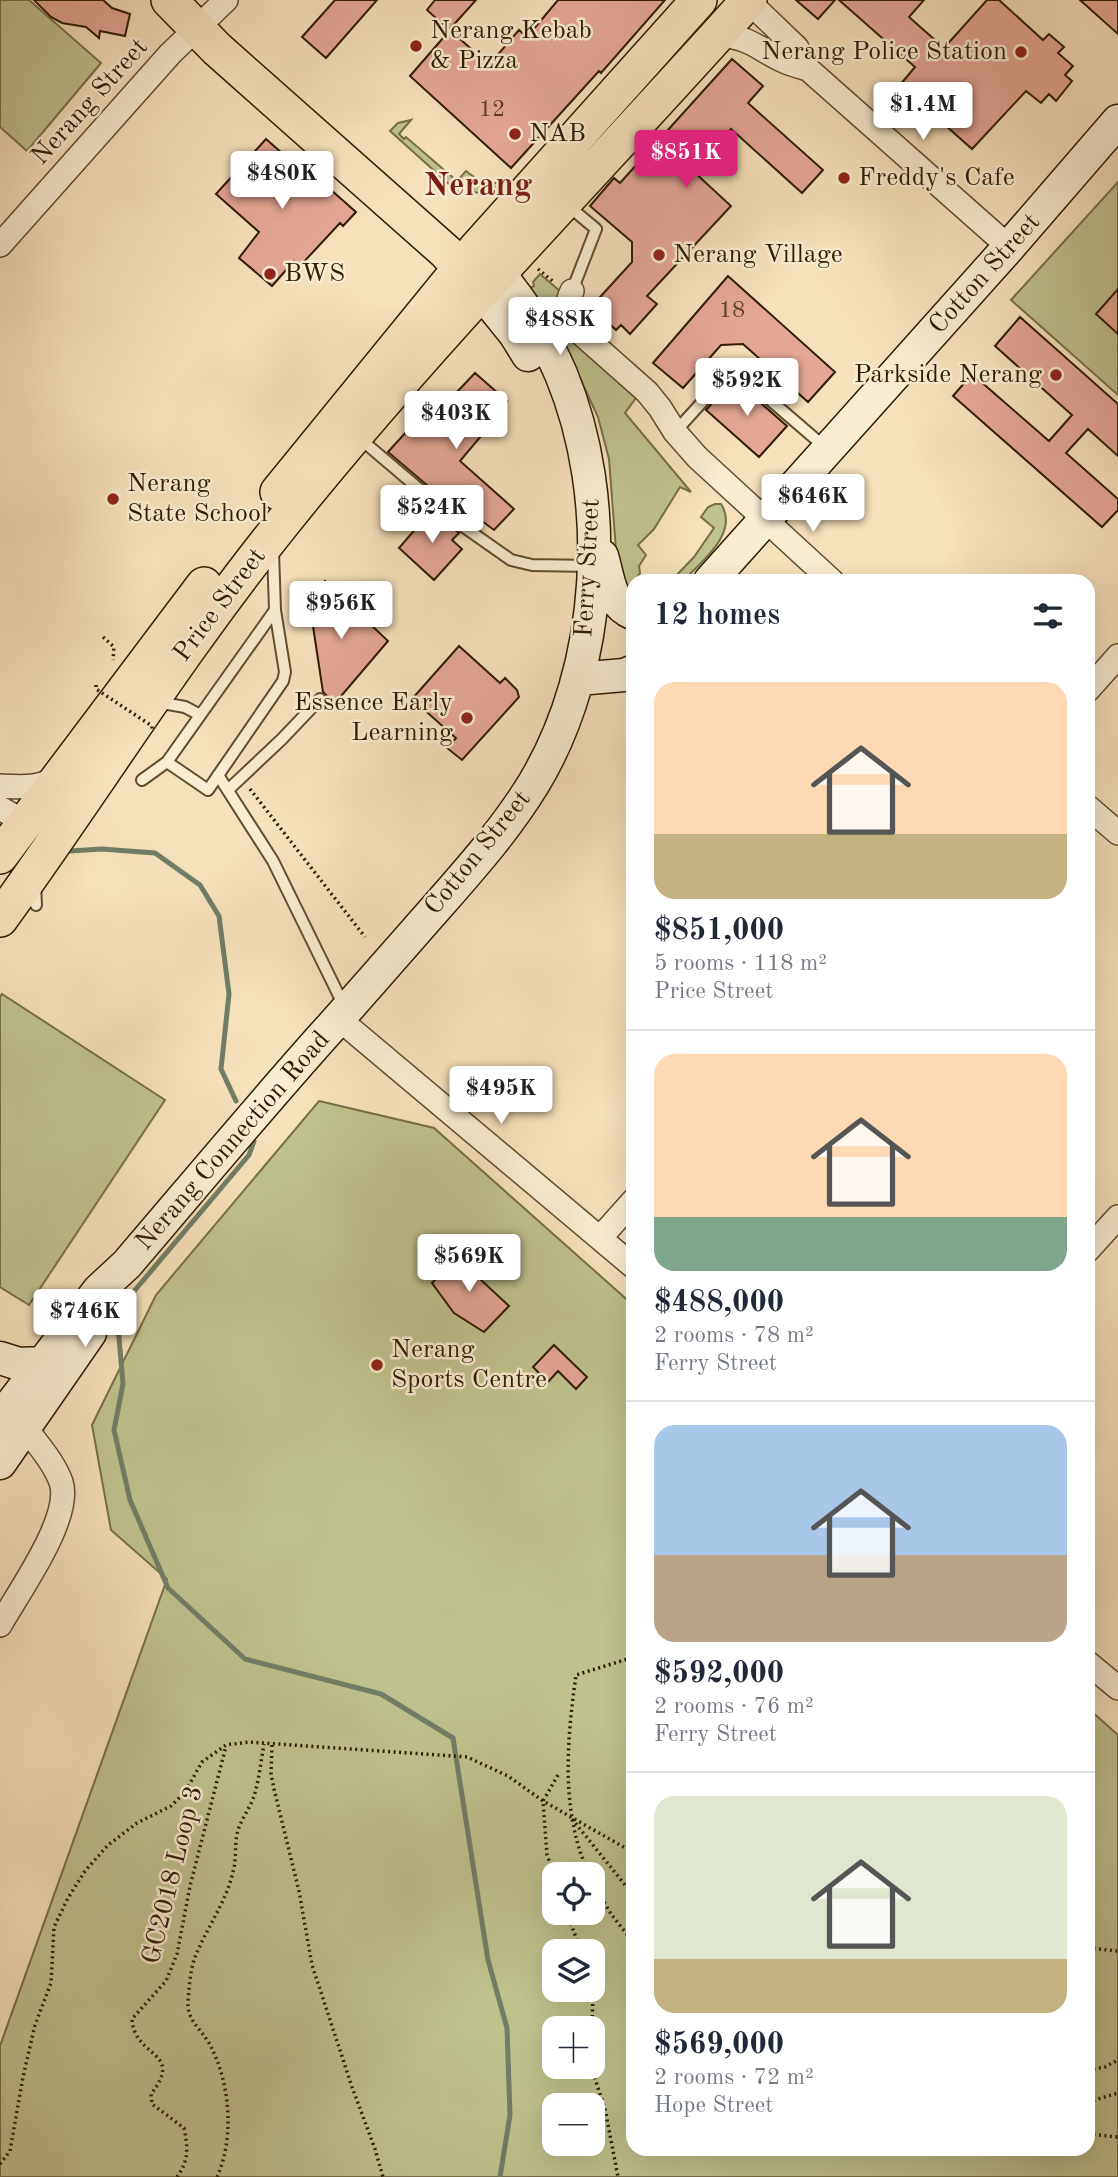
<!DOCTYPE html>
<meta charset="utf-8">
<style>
body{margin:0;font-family:"Old Standard TT",serif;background:#f6f6f7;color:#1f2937;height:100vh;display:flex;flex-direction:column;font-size:26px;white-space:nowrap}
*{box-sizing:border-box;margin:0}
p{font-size:23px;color:#747a83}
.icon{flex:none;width:38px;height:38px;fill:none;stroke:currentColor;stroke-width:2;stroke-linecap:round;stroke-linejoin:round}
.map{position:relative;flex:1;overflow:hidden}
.sheet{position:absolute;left:626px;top:574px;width:469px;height:1582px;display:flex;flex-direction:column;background:#fff;border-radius:21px;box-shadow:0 7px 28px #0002}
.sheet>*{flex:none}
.tools{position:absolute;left:542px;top:1862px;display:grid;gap:14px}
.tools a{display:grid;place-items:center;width:63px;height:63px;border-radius:14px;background:#fff;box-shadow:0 7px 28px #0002;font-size:35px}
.price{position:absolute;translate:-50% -60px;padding:0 16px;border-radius:7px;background:#fff;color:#222;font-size:23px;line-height:46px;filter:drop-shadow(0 2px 4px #0008)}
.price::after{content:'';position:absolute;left:50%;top:42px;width:21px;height:16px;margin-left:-10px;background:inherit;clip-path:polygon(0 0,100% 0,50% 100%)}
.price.on{background:#db2777;color:#fff}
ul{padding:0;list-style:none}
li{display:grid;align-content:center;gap:14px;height:371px;padding:0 28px}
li+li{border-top:2px solid #e0e1e3}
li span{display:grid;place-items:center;height:217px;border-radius:21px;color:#555}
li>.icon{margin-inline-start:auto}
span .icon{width:126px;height:126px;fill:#fffc;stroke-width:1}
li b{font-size:30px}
h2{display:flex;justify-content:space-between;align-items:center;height:84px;padding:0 28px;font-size:30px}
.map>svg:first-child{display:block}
.green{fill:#bfc28d;stroke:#766f46;stroke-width:2;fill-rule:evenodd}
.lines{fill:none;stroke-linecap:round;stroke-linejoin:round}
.stream{stroke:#717d67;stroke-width:5}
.building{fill:#e6a696;stroke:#2e1c00;stroke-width:2}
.lane-casing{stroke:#604d2e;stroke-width:14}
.street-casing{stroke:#604d2e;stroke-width:26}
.secondary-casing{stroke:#2e1c00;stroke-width:35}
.primary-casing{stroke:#2e1c00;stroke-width:38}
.path{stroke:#2e1c00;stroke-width:3.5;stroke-dasharray:2 3.5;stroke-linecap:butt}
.lane{stroke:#f8ecd2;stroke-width:10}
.street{stroke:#f8ecd2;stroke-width:23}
.secondary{stroke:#f8ecd2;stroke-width:32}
.primary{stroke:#f5e1ba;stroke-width:35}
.path-bridge{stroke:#2e1c00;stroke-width:3.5;stroke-dasharray:2 3.5;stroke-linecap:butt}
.poi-dot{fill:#8f2418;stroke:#f8ecd2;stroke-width:2.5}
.labels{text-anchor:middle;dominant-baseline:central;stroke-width:5;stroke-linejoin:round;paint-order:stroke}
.number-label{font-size:23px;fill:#5c3e26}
.poi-label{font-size:26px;fill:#2e1c00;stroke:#f8ecd2;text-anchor:start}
.street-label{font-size:26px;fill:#2e1c00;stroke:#f8ecd2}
.district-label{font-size:33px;font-weight:bold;fill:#7a1f14;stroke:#f8ecd2}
</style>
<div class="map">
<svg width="1118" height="2177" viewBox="0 0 1118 2177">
<rect width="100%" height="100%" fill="#f5e1ba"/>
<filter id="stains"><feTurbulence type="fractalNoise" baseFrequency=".00286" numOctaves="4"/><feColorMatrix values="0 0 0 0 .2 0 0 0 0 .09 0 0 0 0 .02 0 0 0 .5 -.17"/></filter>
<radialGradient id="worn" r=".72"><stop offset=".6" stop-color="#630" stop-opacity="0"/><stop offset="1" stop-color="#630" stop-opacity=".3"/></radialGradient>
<path class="green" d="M0,0H29L101,63L27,151L0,127Z
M411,120L399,134L404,139L406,137L457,181L466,171L482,183H504L495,192L459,193L390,131L398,123Z
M1118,182V395L1011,300Z
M540,274L561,292C552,307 558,321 567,334L636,398L625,413L691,492L680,487L654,529L638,545L646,555L639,566L640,573L630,588L633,593V603L629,600L616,550L609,459L598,417L575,367L530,288L534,286L533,282Z
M715,504H721C740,533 700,563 683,581H671L694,557L714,528L701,517L708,507Z
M2,994L165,1100L29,1305L0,1287V997Z
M319,1101L434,1128L633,1305L634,2149H1088L1089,1709L1118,1735V2177H0V2046L167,1579L111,1530L92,1425L156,1295ZM555,1874H593V1913H555ZM555,1951H593V1990H555ZM555,2028H593V2067H555ZM555,2105H593V2144H555Z"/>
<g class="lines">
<path class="stream" d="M70,851L102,849L155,853L200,885L219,916L229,994L221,1069L236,1101
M254,1141L249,1155L130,1296L118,1326L123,1384L114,1430L130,1500L168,1588L245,1659L381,1694L453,1738L488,1960L507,2028L510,2115L500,2177"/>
</g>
<path class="building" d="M34,0H103L112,8L130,14L125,36L100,31L99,38L86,27L62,23L51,17Z
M335,0H377L326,58L302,37Z
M435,0H476L449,30L427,10Z
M558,0H665L601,73L599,71L511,168L410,76L450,30L489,65L519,30L527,37Z
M796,0H835L818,19Z
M839,0H924L909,17L944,48L987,0H999L1043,40L1049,34L1064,47L1058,53L1073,66L1065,75L1072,81L1056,101L1049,94L1041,103L1026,91L972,149L900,85L915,67Z
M1080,0H1118V34Z
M732,59L763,86L748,103L823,170L802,193L731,129L693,171L731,206L647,296L657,304L630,334L621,325L616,330L591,307L632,262V242L590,206L614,178L620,183Z
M266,139L309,177L313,174L356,212L343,226L340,223L300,266L294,261L272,286L239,258L259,232L216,194Z
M728,276L835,372L808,402L743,344L721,345L683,388L653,363Z
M1118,289V334L1096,314Z
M1020,317L1118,404V456L1088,429L1066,453L1118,499V510L1102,527L953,396L972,374L1049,441L1072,415L995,346Z
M475,373L507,401L489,421L492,423L460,461L514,509L494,530L474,515L469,521L388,452L416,421L419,425L449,392H457Z
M729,384H739L787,426L759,457L706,410Z
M432,510L459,533L452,540L462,549L434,580L399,548Z
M325,581L388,641L336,702L326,704L328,697L323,692L309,600Z
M459,646L500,683L505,678L517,690L519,697L462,760L447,748L456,738L412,699Z
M460,1253L484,1275L480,1279L509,1306L484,1332L454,1313L432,1283Z
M554,1345L587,1377L576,1389L558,1371L548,1382L533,1367Z"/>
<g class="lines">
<g class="lane-casing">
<path id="lane" d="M566,204L596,229L572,291
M675,432L733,368L827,449
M358,437L464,527L511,560L532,565L592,566
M157,702L185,707L200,715
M167,762L208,790L283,681L285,672L275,610L273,552
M218,775L273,861L345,1008
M142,780L167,762L275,610
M229,789L282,739L320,699
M35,885L36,905"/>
</g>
<g class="street-casing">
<path id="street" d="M748,1L797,48L808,69L1009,247
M717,35C752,37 757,49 786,62C793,65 801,67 808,69
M0,245L170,54L226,0
M572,291C565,305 566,317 577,330L647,392L660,408L675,432L697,457L832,581
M1088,690L1118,656
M0,786C20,787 41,789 57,777
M1088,807L1118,833
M0,808L12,815L27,819
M339,1019L634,1267
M600,1238L634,1200
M1088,1250L1118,1217
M0,1625C18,1593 73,1517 61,1482C54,1462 37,1444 25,1427
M1088,1663L1118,1688"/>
</g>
<g class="secondary-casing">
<path id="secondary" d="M481,292L515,334L528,355
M602,556C609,579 609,604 634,614
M710,581L1009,247L1118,121
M578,679L624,675L634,671
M0,1358L19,1364L42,1363
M0,1419L99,1290L127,1264C192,1188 256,1111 323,1036C361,994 398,951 436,908C471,868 506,829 534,783C604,667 613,499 561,374C546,339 523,303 499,274
M0,1463L90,1333"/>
</g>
<g class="primary-casing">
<path id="primary" d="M169,0L217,49L446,252L475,284
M278,492L476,249L699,0
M0,856L204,585
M0,919C92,792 175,658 273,535C421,348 590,178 749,0"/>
</g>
<path class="path" d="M538,269L555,283
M103,637L114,647L113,660
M250,789L365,937
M272,1745L271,1774L274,1789L299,1891L312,1965L352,2087L375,2149L383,2177
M572,1819L634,1896
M589,1874C560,1812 567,1740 576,1675L634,1657
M555,1876L547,1855L543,1801L558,1775
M593,1883L611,1914L629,1937L634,1947
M567,1913L581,1951
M1088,1948L1118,1951
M592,2028L593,1990
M591,2067L605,2109L618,2177
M1088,2070L1105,2067L1118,2060
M1088,2102L1118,2093
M1088,2134L1118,2137
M816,2149C843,2157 866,2154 893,2149
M0,2164L10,2151L23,2077L35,2025L51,1983L54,1927L68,1898L85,1871L108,1845L137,1823L171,1806L185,1792L202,1762L226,1745L249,1742L467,1757L508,1776L543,1801L634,1853
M177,2177C189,2161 188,2147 184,2128L152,2104L151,2094C185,2051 134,2058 132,2019L166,1981L177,1954L190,1886L226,1746
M217,2177C235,2137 230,2081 209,2043C200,2028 187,2020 188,2002C189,1988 190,1973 194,1960C205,1930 226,1903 233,1872C237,1859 234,1843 238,1830C242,1818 250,1808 254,1796C259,1780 261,1761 264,1744"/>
<use href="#lane" class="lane"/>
<use href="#street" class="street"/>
<use href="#secondary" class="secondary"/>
<use href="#primary" class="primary"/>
<path class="path-bridge" d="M96,685V689L152,726V730"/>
</g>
<g class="poi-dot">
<circle cx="416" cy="46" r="7"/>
<circle cx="1021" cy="52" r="7"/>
<circle cx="515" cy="134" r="7"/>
<circle cx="844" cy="178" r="7"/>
<circle cx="659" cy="255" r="7"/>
<circle cx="270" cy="274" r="7"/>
<circle cx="1056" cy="375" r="7"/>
<circle cx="113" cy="499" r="7"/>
<circle cx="467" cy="718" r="7"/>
<circle cx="377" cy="1365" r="7"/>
</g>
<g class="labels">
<g class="number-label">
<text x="492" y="109">12</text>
<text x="732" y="310">18</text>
</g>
<g class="poi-label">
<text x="430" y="31">Nerang Kebab<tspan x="430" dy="30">&amp; Pizza</tspan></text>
<text x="1007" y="52" text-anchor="end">Nerang Police Station</text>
<text x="529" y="134">NAB</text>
<text x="858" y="178">Freddy's Cafe</text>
<text x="673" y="255">Nerang Village</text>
<text x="284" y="274">BWS</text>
<text x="1042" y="375" text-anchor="end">Parkside Nerang</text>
<text x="127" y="484">Nerang<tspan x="127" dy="30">State School</tspan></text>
<text x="453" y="703" text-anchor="end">Essence Early<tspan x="453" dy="30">Learning</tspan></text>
<text x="391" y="1350">Nerang<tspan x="391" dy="30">Sports Centre</tspan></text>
</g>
<g class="street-label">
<text transform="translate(90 102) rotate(-48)">Nerang Street</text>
<text transform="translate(985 274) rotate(-48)">Cotton Street</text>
<text transform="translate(588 568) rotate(-87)">Ferry Street</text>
<text transform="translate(220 605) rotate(-53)">Price Street</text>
<text transform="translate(478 853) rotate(-51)">Cotton Street</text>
<text transform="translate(233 1141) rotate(-49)">Nerang Connection Road</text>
<text transform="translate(173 1875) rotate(-76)">GC2018 Loop 3</text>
</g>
<g class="district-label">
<text x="478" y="186">Nerang</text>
</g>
</g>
<rect width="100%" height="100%" filter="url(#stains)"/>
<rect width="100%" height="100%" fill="url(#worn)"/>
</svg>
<div class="tools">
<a><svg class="icon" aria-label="locate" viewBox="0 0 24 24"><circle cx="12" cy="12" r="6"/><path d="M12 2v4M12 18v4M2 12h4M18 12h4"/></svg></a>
<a><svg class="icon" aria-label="layers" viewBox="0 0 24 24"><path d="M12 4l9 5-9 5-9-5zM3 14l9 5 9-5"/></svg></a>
<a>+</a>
<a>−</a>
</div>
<b class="price" style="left:923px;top:142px">$1.4M</b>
<b class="price on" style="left:686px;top:190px">$851K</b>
<b class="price" style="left:282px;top:211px">$480K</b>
<b class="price" style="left:560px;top:357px">$488K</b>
<b class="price" style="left:747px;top:418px">$592K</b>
<b class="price" style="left:456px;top:451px">$403K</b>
<b class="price" style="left:813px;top:534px">$646K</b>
<b class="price" style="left:432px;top:545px">$524K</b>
<b class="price" style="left:341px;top:641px">$956K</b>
<b class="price" style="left:501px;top:1126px">$495K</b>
<b class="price" style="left:469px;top:1294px">$569K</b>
<b class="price" style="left:85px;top:1349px">$746K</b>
<section class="sheet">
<h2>12 homes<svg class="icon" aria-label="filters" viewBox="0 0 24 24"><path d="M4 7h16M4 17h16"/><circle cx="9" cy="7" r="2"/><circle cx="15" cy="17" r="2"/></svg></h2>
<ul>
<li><span style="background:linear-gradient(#ffd9b3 70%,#c2b280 0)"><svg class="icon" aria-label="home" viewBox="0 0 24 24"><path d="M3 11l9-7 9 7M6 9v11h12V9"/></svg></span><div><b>$851,000</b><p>5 rooms · 118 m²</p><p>Price Street</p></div></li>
<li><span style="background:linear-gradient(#ffd9b3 75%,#7fa58c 0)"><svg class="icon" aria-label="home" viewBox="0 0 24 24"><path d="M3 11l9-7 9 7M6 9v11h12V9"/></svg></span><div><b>$488,000</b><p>2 rooms · 78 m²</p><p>Ferry Street</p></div></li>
<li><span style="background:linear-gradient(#a9c7e8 60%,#b9a48a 0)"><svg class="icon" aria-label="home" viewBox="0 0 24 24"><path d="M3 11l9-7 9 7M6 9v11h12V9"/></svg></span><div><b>$592,000</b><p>2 rooms · 76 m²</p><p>Ferry Street</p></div></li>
<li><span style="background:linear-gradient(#dfe7d0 75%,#c2b280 0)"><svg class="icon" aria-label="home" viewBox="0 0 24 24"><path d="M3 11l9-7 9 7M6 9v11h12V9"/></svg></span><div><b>$569,000</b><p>2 rooms · 72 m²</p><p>Hope Street</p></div></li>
</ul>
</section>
</div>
